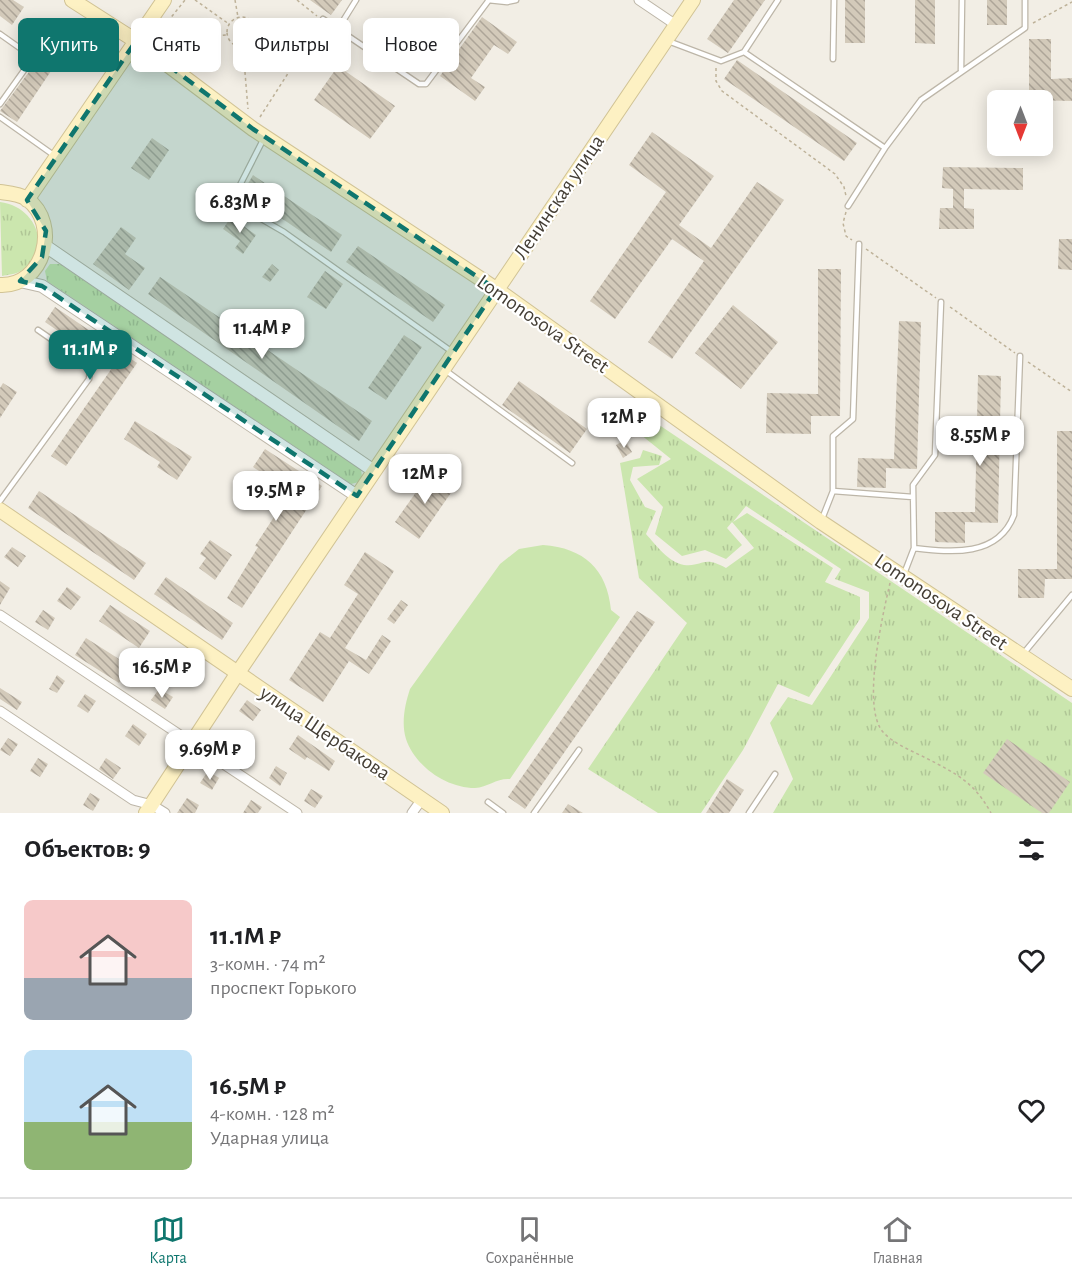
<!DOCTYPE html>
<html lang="ru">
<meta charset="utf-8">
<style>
body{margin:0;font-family:"Alegreya Sans",sans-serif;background:#f6f6f6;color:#202124;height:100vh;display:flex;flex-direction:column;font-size:22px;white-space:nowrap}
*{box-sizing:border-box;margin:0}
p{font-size:20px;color:#757577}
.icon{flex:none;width:33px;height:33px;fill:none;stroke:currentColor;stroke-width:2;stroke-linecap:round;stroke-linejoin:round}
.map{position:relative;height:813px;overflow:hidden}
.drawer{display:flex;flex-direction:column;background:#fff;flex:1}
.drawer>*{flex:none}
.banner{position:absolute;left:18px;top:18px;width:600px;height:54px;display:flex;gap:12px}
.needle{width:39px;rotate:180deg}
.buttons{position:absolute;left:987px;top:90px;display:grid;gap:12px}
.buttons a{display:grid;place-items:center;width:66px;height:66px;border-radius:9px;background:#fff;box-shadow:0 3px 15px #0003;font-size:30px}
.price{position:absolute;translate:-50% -51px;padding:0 14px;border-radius:12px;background:#fff;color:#222;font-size:20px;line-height:39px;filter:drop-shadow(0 2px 3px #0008)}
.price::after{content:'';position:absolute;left:50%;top:36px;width:18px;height:14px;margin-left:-9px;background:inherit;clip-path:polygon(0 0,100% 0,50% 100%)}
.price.selected{background:#0f766e;color:#fff}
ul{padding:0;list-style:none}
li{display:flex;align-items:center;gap:18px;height:150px;padding:0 24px}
li span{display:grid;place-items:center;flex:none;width:168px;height:120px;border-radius:9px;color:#555}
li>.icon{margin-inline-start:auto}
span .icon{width:72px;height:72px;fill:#fffc;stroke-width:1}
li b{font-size:26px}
h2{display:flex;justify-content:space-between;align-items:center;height:72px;padding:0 24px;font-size:26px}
.pill{padding:0 21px;border-radius:9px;background:#fff;box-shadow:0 3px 15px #0003;font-size:21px;line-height:54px}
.pill.selected{background:#0f766e;color:#fff}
.dock{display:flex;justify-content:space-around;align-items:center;height:84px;border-top:2px solid #e0e0e0;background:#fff;font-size:16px;color:#757577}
.dock a{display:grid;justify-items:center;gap:3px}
.dock .selected{color:#0f766e}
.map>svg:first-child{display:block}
.grass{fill:url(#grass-tufts)}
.pitch{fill:#cbe6ae}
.building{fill:url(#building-back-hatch)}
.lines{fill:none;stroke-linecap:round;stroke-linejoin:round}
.service-casing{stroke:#bdb6a8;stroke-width:7}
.minor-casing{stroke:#bdb6a8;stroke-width:11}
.tertiary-casing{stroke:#bdb6a8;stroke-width:14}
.secondary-casing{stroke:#d1c395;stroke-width:16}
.path{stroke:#beb299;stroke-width:1.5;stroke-dasharray:3 3;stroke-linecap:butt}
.service{stroke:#fff;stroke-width:4.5}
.minor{stroke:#fff;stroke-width:9}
.tertiary{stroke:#fff;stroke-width:12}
.secondary{stroke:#fdf1c3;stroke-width:14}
.marked{fill:#0f766e;fill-opacity:0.2;stroke:#0f766e;stroke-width:4.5;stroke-dasharray:12 8;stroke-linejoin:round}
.labels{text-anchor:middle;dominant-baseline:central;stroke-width:4.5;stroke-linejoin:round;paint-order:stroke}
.street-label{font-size:21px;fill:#443e35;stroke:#fff}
</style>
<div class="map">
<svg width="1072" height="813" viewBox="0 0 1072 813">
<defs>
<pattern id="grass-tufts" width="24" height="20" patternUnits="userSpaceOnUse" patternTransform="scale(1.5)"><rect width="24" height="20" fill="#cbe6ae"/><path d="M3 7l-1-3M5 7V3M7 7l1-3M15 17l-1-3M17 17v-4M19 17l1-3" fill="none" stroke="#b0c696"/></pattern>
<pattern id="building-back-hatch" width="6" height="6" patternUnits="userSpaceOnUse" patternTransform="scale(1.5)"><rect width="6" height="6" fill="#d3caba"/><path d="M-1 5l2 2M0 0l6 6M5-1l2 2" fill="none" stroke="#ada598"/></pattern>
</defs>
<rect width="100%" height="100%" fill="#f2eee5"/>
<path class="grass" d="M0,202C36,206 54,250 21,271C16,274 7,275 2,276Z
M50,264H60L361,469L362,477L359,482L351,484L47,281L45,271Z
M628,404L1072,703V813H773L793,779L770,723L788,697L812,705L869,618V592L835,579L841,569L746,506L733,522L747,513L833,568L825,582L860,597V619L809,697L778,684L743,750L701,813H658L588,769L687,623L639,578L620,463L640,458L643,450L662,456L659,465L633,467L630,480L645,507L656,511L646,534C656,545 668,562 684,565C704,567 702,555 726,568L754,548L732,522L727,528L742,545L726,559L705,550L682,556L655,534L663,507L637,479L671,459L620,418Z"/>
<path class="pitch" d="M543,545C584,548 607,569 611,610L620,617L510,779C497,778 488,787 475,788C446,788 415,766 406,739C401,723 405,704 410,689L500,564L519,549Z"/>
<path class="building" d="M0,0H13L24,7L12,25L0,16Z
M310,0H342L331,15Z
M734,0H765L728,53L707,39Z
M845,0H865V43H845Z
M915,0H935V44L915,43Z
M987,0H1007V25H987Z
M482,17L517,42L508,54L494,45L471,78L485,87L475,101L440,76Z
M43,24L74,45L64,58L61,56L17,122L0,111L34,65L43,46L33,38Z
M1029,39H1051V79L1072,78V101L1029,100Z
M737,60L857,143L844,161L724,79Z
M338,66L395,106L370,139L314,100Z
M652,132L714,176L679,225L711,248L757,182L784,200L672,359L648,342L704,261L672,239L615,319L590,301L666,192L629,165Z
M152,138L169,150L149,180L131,168Z
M943,167L1023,168V190L964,189V208L974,209V229H939L940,208H953V189L942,188Z
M253,175L342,235L331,252L243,192Z
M231,217L256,235L243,254L235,248L240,241L223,229Z
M121,227L136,238L125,254L145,268L129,290L93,264Z
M1059,239H1072V270L1058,269Z
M358,246L445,305L433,322L346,262Z
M272,264L279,270L270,282L262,277Z
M818,269H841L840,416H811V434L766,433L767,393L818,394Z
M325,271L343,284L326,309L307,297Z
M160,277L372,421L359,441L148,294Z
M733,305L778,342L741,389L695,353Z
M55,307L137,363L66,466L51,456L112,368L45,322Z
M899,321L921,322L917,469L886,468V488L857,487L858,458L894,459Z
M404,335L422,347L386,400L368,388Z
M978,375L1001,376L998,523L965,522V543L935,542V512H975Z
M519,381L587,429L570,453L502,405Z
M3,383L17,392L0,418V388Z
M135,421L192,457L177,480L157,467L160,462L124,439Z
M1057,431H1072V579H1045L1044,598H1018V569H1057Z
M625,440L632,452L623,458L616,445Z
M265,449L322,486L242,608L227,598L258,547L255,546L291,491L253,467Z
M431,471L455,487L419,539L395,522Z
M39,491L146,563L134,580L28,508Z
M210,540L232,555L215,580L199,568L206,558L200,554Z
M12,547L26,556L18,567L4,557Z
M365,552L394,571L345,648L366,660L382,635L391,641L369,674L349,661L323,702L289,680L320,632L330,638L358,594L344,585Z
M166,577L233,623L222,640L154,594Z
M0,581L10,588L0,605Z
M67,587L81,597L71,610L57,601Z
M401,600L408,605L394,624L387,619Z
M110,605L150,631L139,648L99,621Z
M43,610L55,618L48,630L35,622Z
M637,611L655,622L525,809L508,797Z
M86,638L130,666L119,683L75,655Z
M182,658L191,665L183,677L173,670Z
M57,675L65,681L57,693L49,689Z
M0,688L22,702L17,710L0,699Z
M159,689L173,697L165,709L151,700Z
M85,694L96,701L88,713L77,706Z
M247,700L261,710L253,721L239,711Z
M133,724L147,734L139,746L125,736Z
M298,735L335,761L329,771L307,757L305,760L289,749Z
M230,737L241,744L234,756L222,749Z
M8,738L18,744L10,756L0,750Z
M1007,739L1070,782L1049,813H1042L983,773Z
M38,758L48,764L40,777L30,771Z
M106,758L121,768L113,779L99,769Z
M276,766L287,773L280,786L269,778Z
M208,771L219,778L212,790L200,783Z
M727,779L744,790L729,813H706Z
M311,789L323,796L315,808L304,801Z
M90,793L100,799L93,811L83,805Z
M187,798L199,805L195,813H177Z
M251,800L262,807L258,813H243Z
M568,804L583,813H562Z"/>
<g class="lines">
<g class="service-casing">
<path id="service" d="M488,0L507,2L516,0
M778,0L744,52L885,148
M323,19L419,84H426L489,0
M338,29L356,0
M0,34L24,51L30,62L0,104
M668,41L721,61L744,52
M833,59L834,0
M961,70L962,0
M0,117L55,156
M264,138L239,187L238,199L244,209L284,232L451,351
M848,206L885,148L921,100L1025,28V0
M445,370L572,463
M833,491L913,497
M0,501L89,379L90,370L87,364L38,330
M822,519L833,491V436L853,419L859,244
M914,548C950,552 998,558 1014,515L1020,356
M904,574L914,548L913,485L935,455L941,302
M1023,654L1072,595
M488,802L503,813
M534,813L579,750
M749,813L775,774"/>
</g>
<g class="minor-casing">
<path id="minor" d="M639,0L676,25
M0,615L297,813
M0,711L133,800L152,805L165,813
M412,813L422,799"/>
</g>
<g class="tertiary-casing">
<path id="tertiary" d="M44,245L374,471
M20,281L42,286L357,496"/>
</g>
<g class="secondary-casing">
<path id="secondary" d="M72,0L136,41L253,129L496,289L821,522L1072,689
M0,192C8,193 20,194 27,199C61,224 44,287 0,285
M27,200L164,0
M0,510L442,813
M146,813L237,674L693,0"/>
</g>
<path class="path" d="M195,0L229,24
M235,0L238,17
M297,0L317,16
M227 32a15 15 0 1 1 30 0a15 15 0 1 1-30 0Z
M1033,23L1072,2
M258,33L315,21
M153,40L185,0
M157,41L227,35
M253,43L291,68
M243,48L248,109
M716,68V81L722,91L835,174L844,187L846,196
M260,117L319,25
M846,212L843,223L846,236L852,240
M866,249L936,298
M950,307L1015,353
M1028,362L1072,392
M890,583C883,614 861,707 883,732C894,744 912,751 926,758C957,774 974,782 991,813"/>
<use href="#service" class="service"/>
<use href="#minor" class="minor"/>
<use href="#tertiary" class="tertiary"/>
<use href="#secondary" class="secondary"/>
</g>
<path class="marked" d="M136,41L253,129L496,289L357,496L42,286L20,281L42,257L46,231L27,200Z"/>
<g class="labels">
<g class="street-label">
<text transform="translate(559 197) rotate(-56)">Ленинская улица</text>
<text transform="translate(543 324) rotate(35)">Lomonosova Street</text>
<text transform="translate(941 602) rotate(34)">Lomonosova Street</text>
<text transform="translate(325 733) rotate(34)">улица Щербакова</text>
</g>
</g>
</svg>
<div class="buttons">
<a><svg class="needle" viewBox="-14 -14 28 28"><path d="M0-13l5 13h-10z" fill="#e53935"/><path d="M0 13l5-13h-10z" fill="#757577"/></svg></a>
</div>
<b class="price" style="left:240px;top:234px">6.83M ₽</b>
<b class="price" style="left:262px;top:360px">11.4M ₽</b>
<b class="price selected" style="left:90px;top:381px">11.1M ₽</b>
<b class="price" style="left:624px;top:449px">12M ₽</b>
<b class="price" style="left:980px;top:467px">8.55M ₽</b>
<b class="price" style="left:425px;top:505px">12M ₽</b>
<b class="price" style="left:276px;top:522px">19.5M ₽</b>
<b class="price" style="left:162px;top:699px">16.5M ₽</b>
<b class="price" style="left:210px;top:781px">9.69M ₽</b>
<div class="banner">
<a class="pill selected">Купить</a>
<a class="pill">Снять</a>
<a class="pill">Фильтры</a>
<a class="pill">Новое</a>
</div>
</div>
<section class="drawer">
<h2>Объектов: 9<svg class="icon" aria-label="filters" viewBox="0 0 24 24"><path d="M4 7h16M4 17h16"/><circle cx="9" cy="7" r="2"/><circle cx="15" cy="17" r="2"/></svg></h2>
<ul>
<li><span style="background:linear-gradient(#f6c9c9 65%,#9aa5b1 0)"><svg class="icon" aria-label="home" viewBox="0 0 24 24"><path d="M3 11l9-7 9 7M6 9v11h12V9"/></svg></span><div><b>11.1M ₽</b><p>3-комн. · 74 m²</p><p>проспект Горького</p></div><svg class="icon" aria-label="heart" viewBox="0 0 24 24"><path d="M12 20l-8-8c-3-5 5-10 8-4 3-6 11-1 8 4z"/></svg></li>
<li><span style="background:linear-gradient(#bfe0f5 60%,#8fb573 0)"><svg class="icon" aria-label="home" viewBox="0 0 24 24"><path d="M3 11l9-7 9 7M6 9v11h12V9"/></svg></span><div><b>16.5M ₽</b><p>4-комн. · 128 m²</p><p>Ударная улица</p></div><svg class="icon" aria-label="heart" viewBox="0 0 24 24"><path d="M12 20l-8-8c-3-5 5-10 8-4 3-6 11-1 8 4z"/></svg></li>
</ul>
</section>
<nav class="dock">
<a class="selected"><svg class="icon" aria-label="map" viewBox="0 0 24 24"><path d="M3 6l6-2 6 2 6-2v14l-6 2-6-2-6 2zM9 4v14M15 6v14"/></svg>Карта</a>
<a><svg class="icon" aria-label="saved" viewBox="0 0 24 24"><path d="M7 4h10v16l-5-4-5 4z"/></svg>Сохранённые</a>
<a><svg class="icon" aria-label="home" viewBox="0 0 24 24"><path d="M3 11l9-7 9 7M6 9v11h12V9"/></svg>Главная</a>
</nav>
